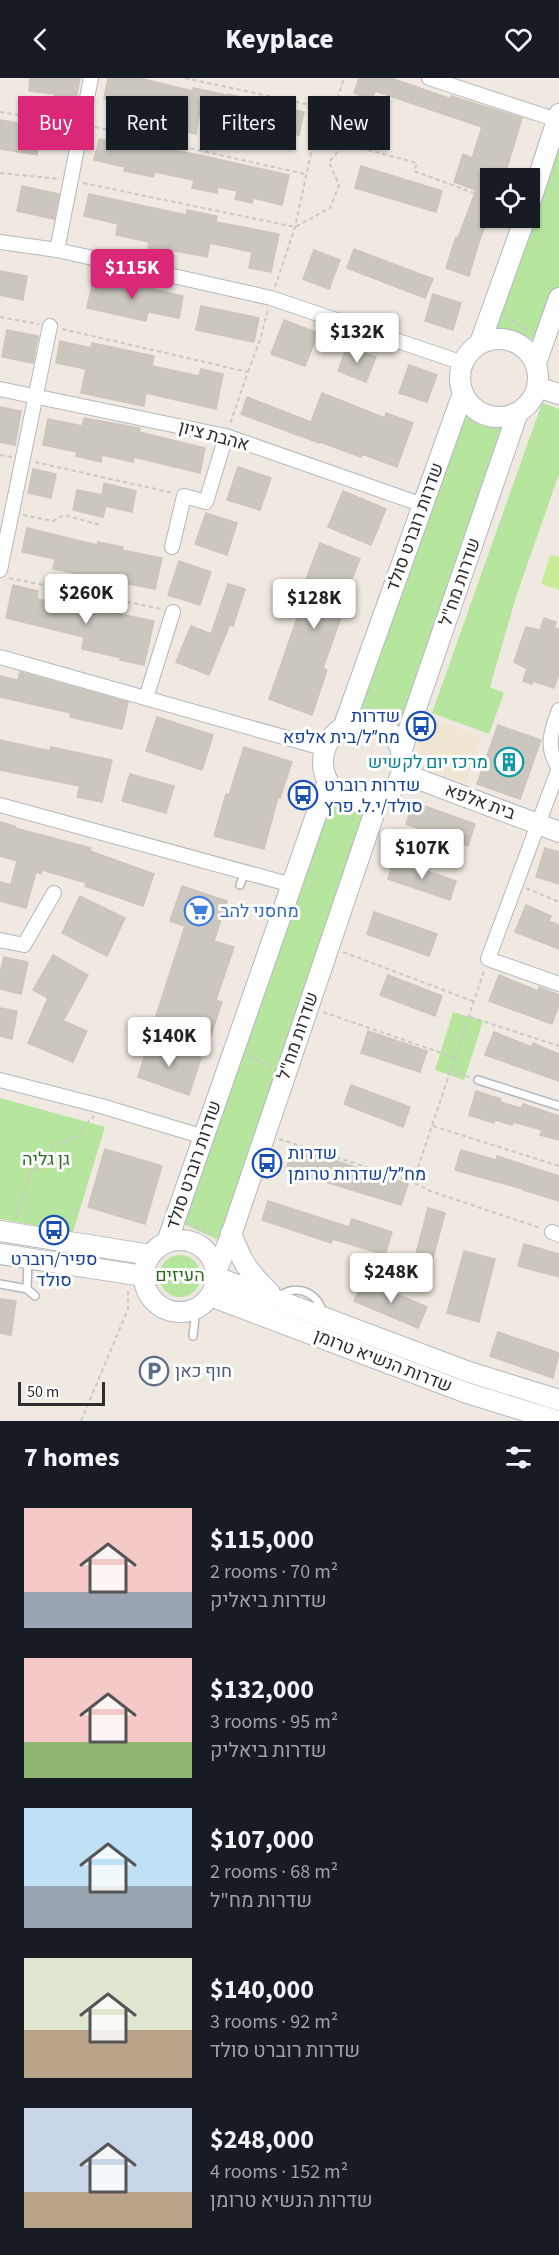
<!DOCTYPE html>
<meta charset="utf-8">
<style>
body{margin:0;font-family:"Source Sans 3",Heebo,sans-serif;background:#242831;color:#f1f3f6;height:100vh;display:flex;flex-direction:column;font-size:22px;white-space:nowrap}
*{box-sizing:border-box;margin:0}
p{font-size:20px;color:#9ea1a6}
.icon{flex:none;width:33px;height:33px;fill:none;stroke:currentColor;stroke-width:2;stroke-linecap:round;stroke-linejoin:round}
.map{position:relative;height:1343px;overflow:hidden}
.side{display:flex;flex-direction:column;background:#171b24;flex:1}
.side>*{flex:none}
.top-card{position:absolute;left:18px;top:18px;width:524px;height:54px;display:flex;gap:12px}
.tools{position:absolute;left:480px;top:90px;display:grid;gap:12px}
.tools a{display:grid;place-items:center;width:60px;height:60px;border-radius:0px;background:#171b24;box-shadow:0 2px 4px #0004;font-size:30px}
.scale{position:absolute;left:18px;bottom:15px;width:87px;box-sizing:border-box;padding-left:6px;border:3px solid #2e2e2e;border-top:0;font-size:16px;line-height:21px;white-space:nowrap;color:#2e2e2e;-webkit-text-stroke:4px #fff;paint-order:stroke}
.price{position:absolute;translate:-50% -51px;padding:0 14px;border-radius:6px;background:#fff;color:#222;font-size:20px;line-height:39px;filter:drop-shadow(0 2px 3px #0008)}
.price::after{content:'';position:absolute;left:50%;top:36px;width:18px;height:14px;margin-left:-9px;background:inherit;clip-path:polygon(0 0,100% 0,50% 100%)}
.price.current{background:#db2777;color:#fff}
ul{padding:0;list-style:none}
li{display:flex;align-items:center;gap:18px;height:150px;padding:0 24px}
li span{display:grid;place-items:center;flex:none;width:168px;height:120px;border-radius:0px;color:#555}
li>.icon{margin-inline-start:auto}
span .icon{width:72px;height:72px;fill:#fffc;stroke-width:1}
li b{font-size:26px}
h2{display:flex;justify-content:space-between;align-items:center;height:72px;padding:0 24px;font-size:26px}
.chip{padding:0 21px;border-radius:0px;background:#171b24;box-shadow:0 2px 4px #0004;font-size:21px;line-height:54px}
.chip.current{background:#db2777;color:#fff}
header{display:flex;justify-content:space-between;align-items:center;height:78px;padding:0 24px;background:#171b24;font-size:27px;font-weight:800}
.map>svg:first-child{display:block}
.education{fill:#f0e6d1}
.green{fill:#b6e59e}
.pitch{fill:#c9ec9a}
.building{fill:#cbc7bf;stroke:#cbc5ba;stroke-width:1.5}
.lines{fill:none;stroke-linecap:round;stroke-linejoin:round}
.lane-casing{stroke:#b4b7c1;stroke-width:10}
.street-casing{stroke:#b4b7c1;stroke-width:16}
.secondary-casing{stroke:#b4b7c1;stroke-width:22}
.path{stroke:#c9c9c9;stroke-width:2;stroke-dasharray:4.5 3;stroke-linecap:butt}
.lane{stroke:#fff;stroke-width:7}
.street{stroke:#fff;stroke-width:14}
.secondary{stroke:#fff;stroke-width:20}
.labels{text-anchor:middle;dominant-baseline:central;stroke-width:6;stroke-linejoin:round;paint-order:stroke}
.street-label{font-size:18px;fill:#2e2e2e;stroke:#fff}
.transit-label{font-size:18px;fill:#164399;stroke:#fff;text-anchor:start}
.culture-label{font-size:18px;fill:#0d838f;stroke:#fff;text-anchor:end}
.shop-label{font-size:18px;fill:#366cbe;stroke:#fff;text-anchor:start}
.park-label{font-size:18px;fill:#2c6e1b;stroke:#fff}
.service-label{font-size:18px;fill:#4e5e75;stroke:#fff;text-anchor:start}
</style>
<header><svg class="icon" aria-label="back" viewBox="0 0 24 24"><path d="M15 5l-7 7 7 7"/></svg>Keyplace<svg class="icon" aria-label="heart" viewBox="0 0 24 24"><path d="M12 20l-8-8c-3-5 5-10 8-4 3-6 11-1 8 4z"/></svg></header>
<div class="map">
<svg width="559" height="1343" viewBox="0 0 559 1343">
<rect width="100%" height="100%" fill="#efe9e1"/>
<path class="education" d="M428,639L482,658L465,705L412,686Z"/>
<path class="green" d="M559,52V220L544,264L490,249Z
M542,325L559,331V396L516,519L490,609L504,615L489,656L432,635Z
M461,332L512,349L406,652L352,636Z
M327,718L371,733L225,1165L179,1144Z
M453,934L483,943L464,1002L435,992Z
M0,1020L105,1049L73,1154L0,1141Z
M159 1198a21 21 0 1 1 42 0a21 21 0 1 1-42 0Z"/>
<path class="pitch" d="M550,477L559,479V512L541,506Z"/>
<path class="building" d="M30,0H80L74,33L52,29L55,16L29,13Z
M108,0H139L193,13V10L227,17L228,16L304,34L299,57L267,50L266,52L253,49L254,47L216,39V41L199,38L196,56L184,53L187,39L104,21Z
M359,0H391L451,21V18L522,40L504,100H490V133L478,167L469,198L446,190L456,159L458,160L476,112L454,104L463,76L472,80L482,49L375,13L372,22L354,15Z
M0,42L42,49L37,77L0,71Z
M99,61L166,73L167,71L199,77L289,97L282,127L253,120L252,125L235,121L237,113L218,109L217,115L192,110L194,102L155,94L153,99L124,93L125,89L94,82Z
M361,88L442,113L436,134L355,110Z
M22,108L59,116L54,141L17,133Z
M89,116L186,137L187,132L217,138L216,144L279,156L271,194L249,190L252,174L210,165L207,179L170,172V174L148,170L149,164L116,157L118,146L84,138Z
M354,171L433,201L425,220L347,190Z
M314,172L340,182L329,211L303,201Z
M0,193L27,198L23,222L0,217Z
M94,197L183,218L179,240L148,234L146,243L87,230Z
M433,216L461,225L453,252L425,243Z
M201,228L259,240L254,264L196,252Z
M284,242L318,255L305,288L271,276Z
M7,252L38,258L33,285L2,279Z
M60,263L91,270L92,265L154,278L152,288L199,298L201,291L223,296L216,331L146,315L144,328L81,315L86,291L56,285Z
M347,268L376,279L366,304L338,293Z
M409,287L437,297L427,324L399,315Z
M322,315L385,340L386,335L413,345L397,389L362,376L361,379L320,364L319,365L241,336L247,319L311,344Z
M0,329L21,333L15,367L0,364Z
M84,340L140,350L139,354L205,370L200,395L134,379L133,384L102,377L101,384L76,378L77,374L43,367L48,341L82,348Z
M238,389L271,400L260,432L227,422Z
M33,391L56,396L51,420L28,415Z
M104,405L136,413L132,434L106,428L103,439L73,432L77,412L102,417Z
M343,413L386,431L371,467L328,449Z
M206,435L237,445L227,477L195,466Z
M27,450L97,467L98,464L123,469L122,472L162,480L155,511L53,491L55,481L22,474Z
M320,465L360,481L339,533L343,534L323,590L327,592L312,637L269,621L309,506L305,504Z
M179,483L211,494L200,527L168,517Z
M228,506L245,511L233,548L230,546L209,597L176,584L191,548L211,556Z
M13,507L38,513L37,521L90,533L91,530L154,543L144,587L120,582L121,580L82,571L84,559L6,540Z
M544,540L556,544L554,550L559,551V596L554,610L533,603L532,606L523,603L527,591L514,584L526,549L540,552Z
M20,594L128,624L122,651L70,639L71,635L0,619V598L18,602Z
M157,639L213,657L202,692L146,673Z
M498,647L541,662L520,721L477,706Z
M0,662L50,673L51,669L112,682L102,724L77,719L80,708L0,692Z
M244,669L292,684L280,720L278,719L264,771L214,758L226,716L229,717Z
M130,696L174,708L166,735L122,723Z
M413,724L475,746L468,768L406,746Z
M0,744L15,748V750L91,770L90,773L154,796L143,828L85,808L87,805L42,792L41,796L36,794L26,830L0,823V804L11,807L17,783L0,778Z
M545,770L559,774V806L536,799Z
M394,782L456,803L450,822L388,801Z
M182,808L227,823L214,863L234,869L216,922L222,924L210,960L155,941L185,848L170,843Z
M80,818L125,840L107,878L62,855Z
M526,827L551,838L549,843L559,847V871L515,854Z
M374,834L437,856L429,878L367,856Z
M53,877L88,897L63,943L87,953L73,984L28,965L48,920L33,912Z
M4,879L28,884L21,916L0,911V895Z
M388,897L442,918L435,938L380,917Z
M499,897L538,913L539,909L559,917V927L552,946L489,923Z
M0,930L17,933L12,961L0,958Z
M368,953L427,973L420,994L361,975Z
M494,954L532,969L533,965L559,976V1003L485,977Z
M149,963L201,980L189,1017L138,999Z
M351,1007L410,1029L403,1049L344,1026Z
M476,1013L501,1021L500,1024L521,1030L523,1026L559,1038V1062L540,1057L542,1052L513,1044L512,1047L495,1042L494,1045L469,1037Z
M293,1069L408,1106L401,1127L286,1092Z
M105,1071L162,1088L145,1146L88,1129Z
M461,1072L496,1082L497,1078L559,1098V1123L523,1112V1111L455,1092Z
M268,1123L349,1149L352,1141L392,1154L385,1177L333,1161L331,1165L262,1142Z
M428,1130L445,1135L429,1195L412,1191Z
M524,1166L559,1176V1199L518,1188Z
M464,1173L495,1181L479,1244L447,1235Z
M364,1202L427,1229L418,1250L354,1223Z
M0,1221L16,1223L11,1257L0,1255Z
M498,1254L559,1275L553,1300L490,1278Z"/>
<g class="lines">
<g class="lane-casing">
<path id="lane" d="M240,807L245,793
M478,1002L559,1028
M28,1182L27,1211L35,1218
M0,1206L27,1211
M278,1220C294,1204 319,1214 323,1236
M193,1258L196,1231"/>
</g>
<g class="street-casing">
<path id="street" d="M429,0L557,42
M0,164L57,172L271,220L463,285
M57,172L91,0
M0,311L226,358L423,427
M172,469L184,418L206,424L226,358
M0,492L50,248
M0,579L326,671
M146,620L173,534
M559,690L488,881L559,906
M559,690C545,671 551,652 559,632
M0,727L292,807
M0,862L24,867L54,815
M0,1002L101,1028L204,1059
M552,1154L559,1157"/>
</g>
<g class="secondary-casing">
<path id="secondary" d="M530,125L559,36
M460 300a39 39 0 1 1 78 0a39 39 0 1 1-78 0Z
M480,265L525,140
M536,285L559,220
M537,309L559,316
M323 684a40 40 0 1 1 80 0a40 40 0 1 1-80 0Z
M343,650L463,315
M401,674L518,334
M402,695L559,754
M0,1153L151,1177
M231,1155C243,1186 247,1192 270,1215
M144 1198a36 36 0 1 1 72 0a36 36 0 1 1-72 0Z
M167,1164L328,703
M0,1176L143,1198
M216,1193L229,1163L379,721
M216,1199L469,1294L559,1322
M210,1218L467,1315L558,1343"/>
</g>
<path class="path" d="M185,0L320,29
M334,31L345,66L417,85L414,93L490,121
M0,34L71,45
M95,49L305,96
M0,95L60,101
M83,105L295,149L330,130L339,107L329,84L345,66
M275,209L295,149L321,29L334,31L344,0
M505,238L531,254
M0,239L39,246
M62,251L248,294L230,346
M248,294L260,262L268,231
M468,342L497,352
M0,377L12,379
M35,384L173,415
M23,437L53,443L64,437L101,447
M9,500L162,531
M367,629L397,643
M332,732L355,741
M526,810L559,824
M343,874L475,924
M323,934L456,980
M470,939L559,968
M248,978L269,987L272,991
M452,993L469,999
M433,1048L559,1088
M279,1061L413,1104L430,1113L540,1150
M413,1104L484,893
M16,1140L32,1093L47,1086L53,1068L80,1057L83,1049L94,1038
M188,1145L216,1157
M81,1343L128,1231V1212"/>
<use href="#lane" class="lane"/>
<use href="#street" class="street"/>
<use href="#secondary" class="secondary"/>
</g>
<defs>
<g id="bus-ring" transform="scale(1.5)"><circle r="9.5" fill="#fff" stroke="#1a4fb4" stroke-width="1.5"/><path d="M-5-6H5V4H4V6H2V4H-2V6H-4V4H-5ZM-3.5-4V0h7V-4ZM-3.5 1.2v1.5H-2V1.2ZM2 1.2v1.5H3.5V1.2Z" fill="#1a4fb4"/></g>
<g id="building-ring" transform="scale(1.5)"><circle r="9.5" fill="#fff" stroke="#0f9aa8" stroke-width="1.5"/><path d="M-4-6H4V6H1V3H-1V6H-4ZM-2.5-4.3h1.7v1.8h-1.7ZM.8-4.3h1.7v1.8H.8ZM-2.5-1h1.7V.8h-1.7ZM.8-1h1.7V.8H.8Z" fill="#0f9aa8"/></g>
<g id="supermarket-ring" transform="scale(1.5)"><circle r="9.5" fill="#fff" stroke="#3f7fe0" stroke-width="1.5"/><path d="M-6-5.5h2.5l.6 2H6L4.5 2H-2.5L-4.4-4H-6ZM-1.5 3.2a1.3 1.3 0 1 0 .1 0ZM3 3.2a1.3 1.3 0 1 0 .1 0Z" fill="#3f7fe0"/></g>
<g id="parking-ring" transform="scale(1.5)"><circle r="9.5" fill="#fff" stroke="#5c6f8a" stroke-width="1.5"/><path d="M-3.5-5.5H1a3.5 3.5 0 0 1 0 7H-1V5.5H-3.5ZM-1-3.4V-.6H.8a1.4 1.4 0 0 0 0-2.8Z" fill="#5c6f8a"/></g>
</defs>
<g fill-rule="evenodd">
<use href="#bus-ring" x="421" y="648"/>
<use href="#building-ring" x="509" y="684"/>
<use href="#bus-ring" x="303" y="717"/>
<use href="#supermarket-ring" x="199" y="833"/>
<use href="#bus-ring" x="267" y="1085"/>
<use href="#bus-ring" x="54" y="1152"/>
<use href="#parking-ring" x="154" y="1293"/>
</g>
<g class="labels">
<g class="street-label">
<text transform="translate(214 358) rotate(15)">אהבת ציון</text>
<text transform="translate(415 449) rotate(-70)">שדרות רוברט סולד</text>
<text transform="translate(460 504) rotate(-71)">שדרות מח"ל</text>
<text transform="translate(480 724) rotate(20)">בית אלפא</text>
<text transform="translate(298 958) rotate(-71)">שדרות מח"ל</text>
<text transform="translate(194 1087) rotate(-71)">שדרות רוברט סולד</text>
<text transform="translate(383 1283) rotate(21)">שדרות הנשיא טרומן</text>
</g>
<g class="transit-label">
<text x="400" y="638" text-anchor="end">שדרות<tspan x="400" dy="21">מח״ל/בית אלפא</tspan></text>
<text x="324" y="707">שדרות רוברט<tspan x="324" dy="21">סולד/י.ל. פרץ</tspan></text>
<text x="288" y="1075">שדרות<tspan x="288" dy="21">מח״ל/שדרות טרומן</tspan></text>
<text x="54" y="1181" text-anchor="middle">ספיר/רוברט<tspan x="54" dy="21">סולד</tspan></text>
</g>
<g class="culture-label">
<text x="488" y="684">מרכז יום לקשיש</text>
</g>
<g class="shop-label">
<text x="220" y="833">מחסני להב</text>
</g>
<g class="park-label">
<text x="46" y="1081">גן גליה</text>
<text x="180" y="1197">העיזים</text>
</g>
<g class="service-label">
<text x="175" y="1293">חוף כאן</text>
</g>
</g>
</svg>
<div class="tools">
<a><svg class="icon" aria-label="locate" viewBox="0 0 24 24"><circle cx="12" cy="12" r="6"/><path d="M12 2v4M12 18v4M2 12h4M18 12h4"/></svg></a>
</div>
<div class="scale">50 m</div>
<b class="price current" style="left:132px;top:222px">$115K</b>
<b class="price" style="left:357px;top:286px">$132K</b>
<b class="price" style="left:86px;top:547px">$260K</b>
<b class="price" style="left:314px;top:552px">$128K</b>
<b class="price" style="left:422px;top:802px">$107K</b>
<b class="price" style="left:169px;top:990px">$140K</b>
<b class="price" style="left:391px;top:1226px">$248K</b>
<div class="top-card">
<a class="chip current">Buy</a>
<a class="chip">Rent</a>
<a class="chip">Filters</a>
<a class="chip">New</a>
</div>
</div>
<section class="side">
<h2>7 homes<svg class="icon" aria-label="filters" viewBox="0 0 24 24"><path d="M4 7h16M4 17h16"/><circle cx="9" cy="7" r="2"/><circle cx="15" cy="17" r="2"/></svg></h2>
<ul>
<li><span style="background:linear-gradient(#f6c9c9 70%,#9aa5b1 0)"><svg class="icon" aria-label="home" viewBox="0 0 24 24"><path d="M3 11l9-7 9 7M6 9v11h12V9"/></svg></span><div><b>$115,000</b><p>2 rooms · 70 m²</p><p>שדרות ביאליק</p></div></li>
<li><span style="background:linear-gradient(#f6c9c9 70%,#8fb573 0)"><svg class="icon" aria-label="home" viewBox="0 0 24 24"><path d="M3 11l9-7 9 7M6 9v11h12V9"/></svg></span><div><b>$132,000</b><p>3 rooms · 95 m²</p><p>שדרות ביאליק</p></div></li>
<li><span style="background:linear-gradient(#bfe0f5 65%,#9aa5b1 0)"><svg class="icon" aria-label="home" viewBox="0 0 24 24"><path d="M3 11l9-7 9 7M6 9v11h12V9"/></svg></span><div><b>$107,000</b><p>2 rooms · 68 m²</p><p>שדרות מח&quot;ל</p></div></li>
<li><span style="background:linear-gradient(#dfe7d0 60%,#b9a48a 0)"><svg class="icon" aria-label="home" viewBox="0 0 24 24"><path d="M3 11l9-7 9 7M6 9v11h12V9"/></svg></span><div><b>$140,000</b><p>3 rooms · 92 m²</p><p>שדרות רוברט סולד</p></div></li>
<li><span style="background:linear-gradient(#c9d6e8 70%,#b9a48a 0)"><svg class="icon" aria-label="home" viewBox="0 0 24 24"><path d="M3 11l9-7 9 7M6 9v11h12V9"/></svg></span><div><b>$248,000</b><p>4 rooms · 152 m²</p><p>שדרות הנשיא טרומן</p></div></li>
</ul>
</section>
